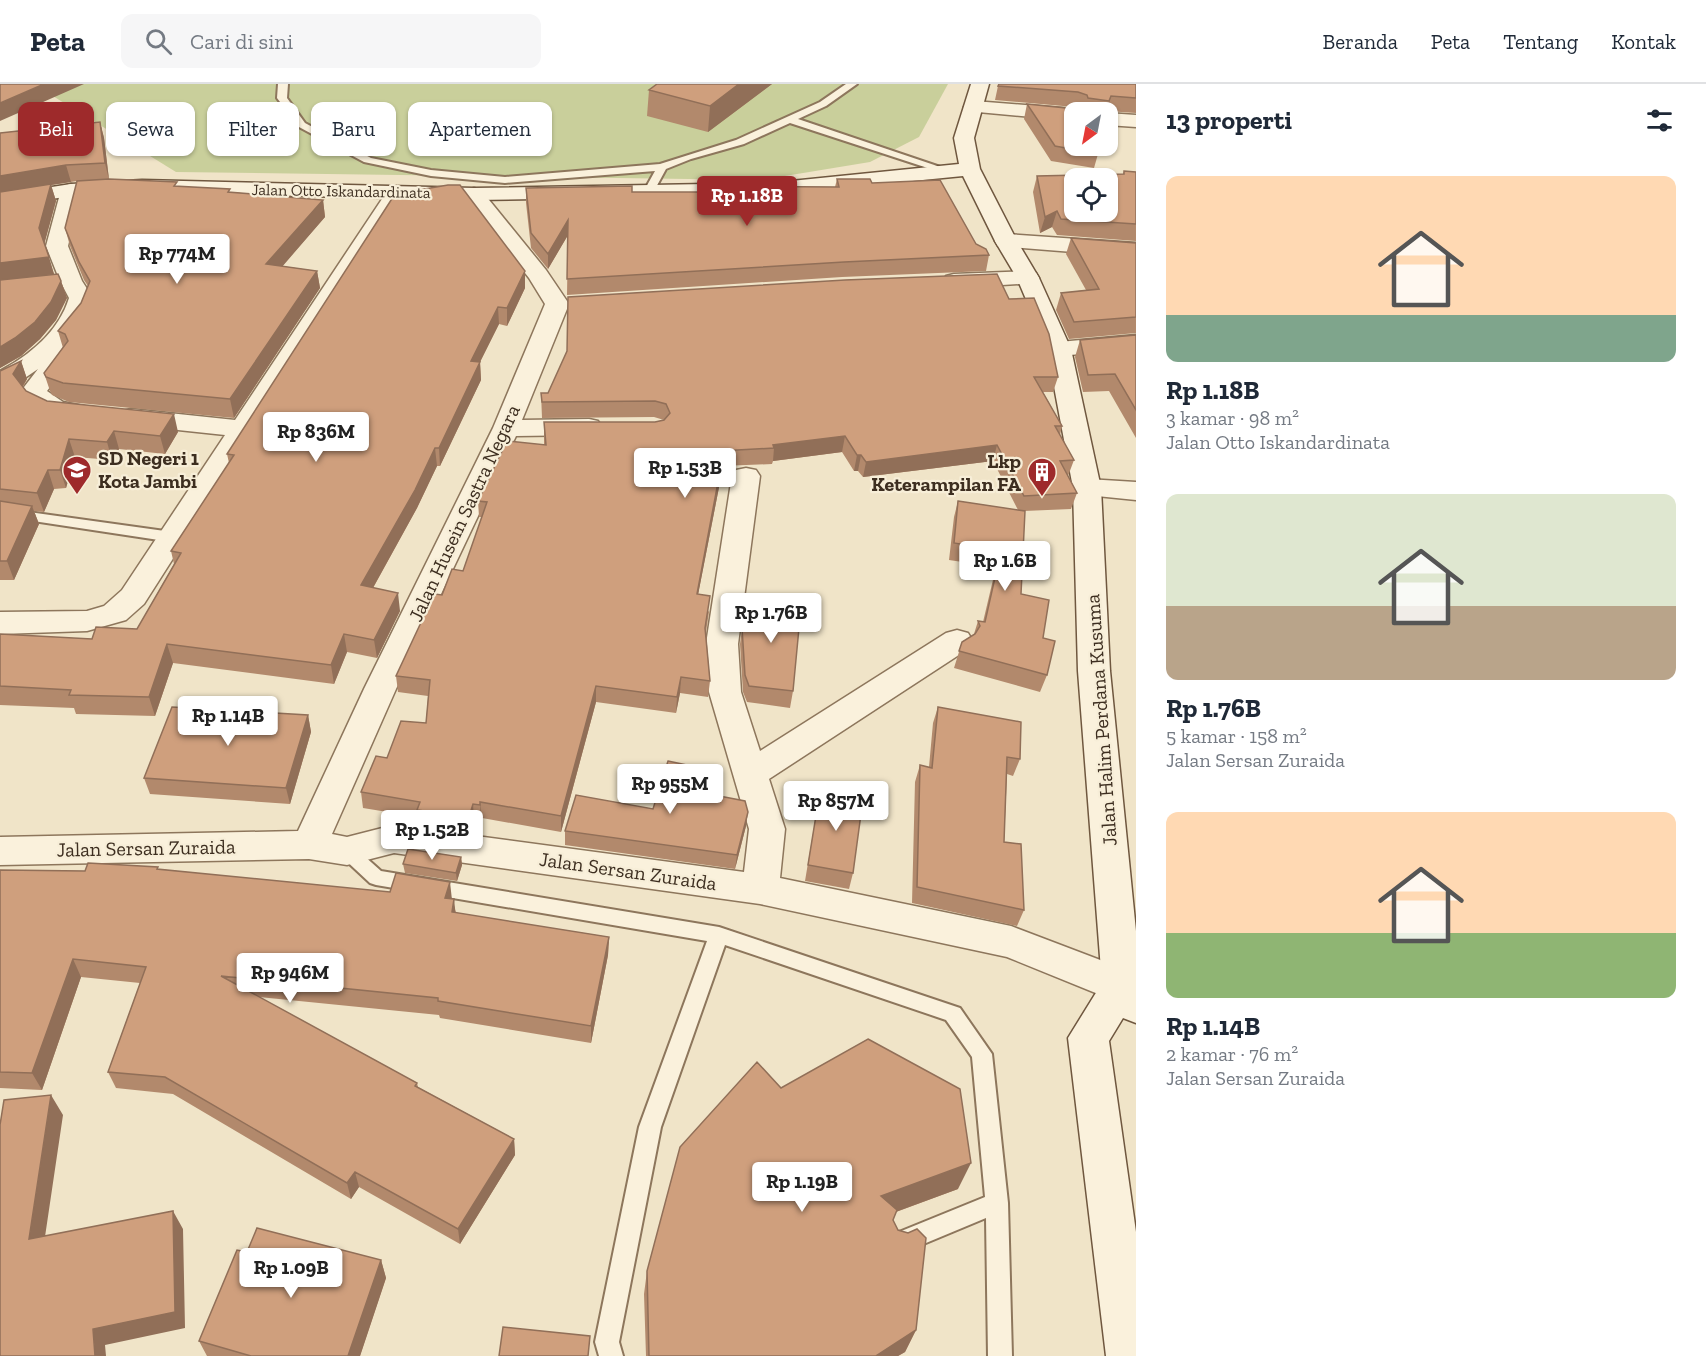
<!DOCTYPE html>
<html lang="id">
<meta charset="utf-8">
<style>
body{margin:0;font-family:"Zilla Slab",serif;background:#f6f6f7;color:#1f2937;height:100vh;display:flex;flex-direction:column;font-size:22px;white-space:nowrap}
*{box-sizing:border-box;margin:0}
p{font-size:20px;color:#747a83}
.icon{flex:none;width:33px;height:33px;fill:none;stroke:currentColor;stroke-width:2;stroke-linecap:round;stroke-linejoin:round}
.map{position:relative;flex:1;overflow:hidden}
.sheet{display:flex;flex-direction:column;background:#fff;width:570px}
.sheet>*{flex:none}
.top-card{position:absolute;left:18px;top:18px;width:570px;height:54px;display:flex;gap:12px}
.needle{width:39px;rotate:212deg}
.tools{position:absolute;left:1064px;top:18px;display:grid;gap:12px}
.tools a{display:grid;place-items:center;width:54px;height:54px;border-radius:12px;background:#fff;box-shadow:0 2px 4px #0004;font-size:30px}
.price{position:absolute;translate:-50% -51px;padding:0 14px;border-radius:6px;background:#fff;color:#222;font-size:20px;line-height:39px;filter:drop-shadow(0 2px 3px #0008)}
.price::after{content:'';position:absolute;left:50%;top:36px;width:18px;height:14px;margin-left:-9px;background:inherit;clip-path:polygon(0 0,100% 0,50% 100%)}
.price.selected{background:#9e2a2b;color:#fff}
ul{padding:0;list-style:none}
li{display:grid;align-content:center;gap:12px;height:318px;padding:0 30px}
li span{display:grid;place-items:center;height:186px;border-radius:12px;color:#555}
li>.icon{margin-inline-start:auto}
span .icon{width:108px;height:108px;fill:#fffc;stroke-width:1}
li b{font-size:26px}
h2{display:flex;justify-content:space-between;align-items:center;height:72px;padding:0 30px;font-size:26px}
.pill{padding:0 21px;border-radius:12px;background:#fff;box-shadow:0 2px 4px #0004;font-size:21px;line-height:54px}
.pill.selected{background:#9e2a2b;color:#fff}
header{display:flex;align-items:center;gap:36px;box-sizing:border-box;height:84px;padding:0 30px;background:#fff;border-bottom:2px solid #e0e1e3}
header strong{font-size:28px}
nav{display:flex;gap:33px;margin-inline-start:auto;font-size:21px}
.search{width:420px;height:54px;background:#f6f6f7;display:flex;align-items:center;gap:15px;box-sizing:border-box;padding:0 21px;border-radius:12px;color:#747a83;font-size:22px}
main{display:flex;flex:1;min-height:0}
.map>svg:first-child{display:block}
.green{fill:#c9cf9b}
.lines{fill:none;stroke-linecap:round;stroke-linejoin:round}
.lane-casing{stroke:#8d765c;stroke-width:4}
.street-casing{stroke:#8d765c;stroke-width:3}
.secondary-casing{stroke:#6f573f;stroke-width:3}
.lane{fill:#faf1dc;fill-rule:evenodd}
.street{fill:#faf1dc;fill-rule:evenodd}
.secondary{fill:#faf1dc;fill-rule:evenodd}
.wall{fill:#b2896c}
.shaded-wall{fill:#916f58}
.building{fill:#cf9f7d;stroke:#916f58;stroke-width:1.5;fill-rule:evenodd}
.labels{text-anchor:middle;dominant-baseline:central;stroke-width:4.5;stroke-linejoin:round;paint-order:stroke}
.far-street-label{font-size:16px;fill:#3d2e20;stroke:#f7eed8}
.poi-label{font-size:20px;font-weight:bold;fill:#3d2e20;stroke:#f7eed8;text-anchor:start}
.street-label{font-size:20px;fill:#3d2e20;stroke:#f7eed8}
</style>
<header>
<strong>Peta</strong>
<div class="search"><svg class="icon" aria-label="search" viewBox="0 0 24 24"><circle cx="10" cy="10" r="6"/><path d="M15 15l6 6"/></svg>Cari di sini</div>
<nav><a>Beranda</a><a>Peta</a><a>Tentang</a><a>Kontak</a></nav>
</header>
<main>
<div class="map">
<svg width="1136" height="1272" viewBox="0 0 1136 1272">
<rect width="100%" height="100%" fill="#f0e4c8"/>
<path class="green" d="M42,0H948L919,53L870,78L761,96L176,88L48,9Z"/>
<g class="lines">
<g class="lane-casing">
<path id="lane" d="M278,0H288L287,14L305,39L371,74L431,86L505,93L660,80L736,56L820,18L846,0H857L826,22L798,35L955,88L946,90L790,39L744,60L691,75L666,85L654,107L650,108L645,105L655,87L505,99L431,92L364,78L299,43L277,14Z
M0,424L172,448L179,453L172,458L0,432Z
M347,760L353,762L381,787L719,843L960,924L992,970L1008,1119L1012,1272H988L986,1134L902,1169L894,1166L891,1158L894,1150L985,1113L972,973L946,936L725,861L661,1043L619,1258L623,1272H599L595,1258L639,1043L707,857L376,801L370,799L341,772L338,767L341,762Z"/>
</g>
<g class="street-casing">
<path id="street" d="M974,17L1074,25L1082,28H1074V37L967,27L964,23L967,19Z
M1107,29L1136,31V43L1107,41Z
M71,100L78,102L81,106L68,162L82,197L93,214L84,236L60,267L69,269L72,274L47,307L63,318L88,323L92,329L88,335C63,341 36,328 21,307L38,285L19,298L0,305V287C30,271 59,247 69,214L60,197L46,162L61,106L64,102Z
M396,103L403,105L406,109L144,520L126,536L87,547L0,550V528L87,527L104,522L122,506L225,351L131,341L122,339L118,333L122,327L131,325L235,336L386,109L389,105Z
M474,104L481,106L546,186L569,220L522,336L589,335L598,337L602,343L598,349L589,351L516,352L396,605L332,750L347,753L394,741L744,788L749,745L709,608L706,560L732,392L736,386L746,384L756,386L760,392L738,560L741,608L760,667L946,549L957,546L968,549L973,557L968,565L769,695L785,745L780,794L1011,842L1124,885L1136,887V921L1108,914L1007,873L760,820L394,769L347,781L309,775L0,781V753L298,747L364,605L493,344L545,220L529,194L463,110L467,106Z
M1006,150L1136,159V173L998,162L995,157L998,152Z
M1028,187L1036,189L1039,194L1036,199L954,204L946,202L943,197L946,192L954,190Z
M1136,251V265L1059,272L1050,270L1047,265L1050,260L1059,258Z
M1087,395L1136,398V416L1077,410L1073,404L1077,398Z"/>
</g>
<g class="secondary-casing">
<path id="secondary" d="M971,0H989L974,54L980,85L1017,157L1039,194L1071,265L1101,404L1110,587L1136,847V939L1123,934L1109,957L1136,1148V1272H1106L1068,954L1102,899L1078,587L1073,404L1047,265L1017,194L995,157L963,92L771,111L474,116L142,108L71,112L0,123V111L71,100L142,96L474,104L771,99L959,80L954,54Z"/>
</g>
<use href="#lane" class="lane"/>
<use href="#street" class="street"/>
<use href="#secondary" class="secondary"/>
</g>
<path class="wall" d="M657,0H772L708,48L647,32L649,6Z
M1136,0V29L1107,27L1106,28H1084L1083,26L1074,23L995,16L998,2Z
M1027,20L1098,70L1094,84L1051,77L1024,35Z
M100,38L104,54L109,95L231,108L323,116L325,133L282,182L317,187L320,204L234,334L69,318L52,311L50,307L44,289L63,264L58,247L81,219L88,202L84,196L70,162L65,144L77,97L51,101L56,117L44,160L54,190L61,197L67,214L56,236L40,255L21,272L0,284V49Z
M1124,87L1136,88V157L1057,151L1052,143L1040,149L1033,108L1037,92L1123,90Z
M837,95L872,99L976,160L989,171L986,187L842,193L567,211L568,151L548,185L531,164L526,119V104L632,108H715V102L835,103Z
M1071,154L1136,159V249L1069,255L1056,226L1061,209L1086,206L1066,170Z
M525,187V204L507,242L499,240L480,278L481,296L440,382H437L417,424L373,504L400,527L377,574L347,568L334,600L173,579L155,632L76,630L74,624L0,621V550L92,555L137,545L174,480L171,467L229,379L227,370Z
M1009,215L1058,293L1053,308H1043L1062,342L1060,351L1074,376L1068,392L1077,409L1071,425L1024,427L1021,510L1043,554L1047,591L1040,608L954,584L962,558L974,550L978,537L983,538L996,483L949,476L954,433L958,417L1018,426L993,377L863,393L858,387H854L842,368L773,377L772,380L722,382L721,393L698,511L709,528L706,548L710,597L708,613L680,609L676,629L596,618L561,748L482,734L481,737L474,736L471,749L419,742L418,733L363,724L361,708L387,674L426,639L428,612L398,608L396,592L442,511L463,487L482,433H479L478,417L544,361V338H655L664,336L654,333L542,334L541,309H548Z
M1136,251V354L1109,307L1083,308L1075,273L1080,256Z
M21,277L27,295L23,303L26,307L47,317L178,348L165,370L119,365L112,376L75,373L66,404L54,405L44,428L34,427L39,440L14,496H0V287Z
M746,516L793,607L790,624L747,618L743,608L740,560Z
M938,623L1020,675L1013,692L1007,690L1004,758L1024,826L1017,842L912,819L915,698L920,681L929,683L933,639Z
M308,631L311,648L290,720L150,710L144,694Z
M718,703L716,711L746,742L735,785L565,761V747L653,725Z
M820,707L853,789L849,805L805,797Z
M461,773L462,781L457,797L405,789L403,780Z
M158,785L452,815L456,829L609,853L608,871L591,959L440,934L439,931L259,913L417,999L418,1003L514,1055L515,1071L460,1160L359,1103L351,1115L173,1010L116,1004L108,988L140,899L81,893L42,1006L0,1004V786L85,787Z
M781,1004L958,1105L896,1128L893,1136L916,1246L905,1268L898,1272H646L644,1210L647,1187Z
M247,1168L381,1176L386,1194L360,1272H207L199,1257Z"/>
<path class="shaded-wall" d="M44,0H84L0,37V19Z
M739,0H772L708,48L710,22Z
M1111,12L1107,27L1106,28L1109,17Z
M100,38L104,54L109,96L105,79Z
M66,81L71,98L51,101L56,117L44,161L0,109V92Z
M323,116L325,133L269,198L266,180Z
M1057,127L1052,143L1040,149L1045,133Z
M568,136V151L548,185V170Z
M49,173L54,190L0,197V179Z
M317,187L320,204L234,334L230,315Z
M525,187V204L507,242V224Z
M61,197L67,214L56,236L40,255L21,272L0,284V263Z
M498,223L499,240L480,278L481,296L440,382L439,364L471,277Z
M21,277L27,295L19,308L13,290Z
M174,330L178,348L165,370L160,352Z
M114,347L119,365L112,376L107,358Z
M845,352L842,368L773,377L774,364L773,361Z
M69,355L75,373L66,404L60,386Z
M997,361L993,377L863,393L866,378Z
M435,364L437,382L417,424L364,520L361,501Z
M857,371H861L858,387H854Z
M722,377L721,393L695,526L697,510Z
M48,386L54,405L44,428L37,409Z
M32,422L39,440L14,496L7,477Z
M398,509L400,527L377,574L374,556Z
M344,550L347,568L334,600L331,581Z
M167,560L173,579L155,632L149,613Z
M681,593L680,609L676,629L677,613Z
M596,602V618L561,748V732Z
M308,631L311,648L290,720L286,704Z
M720,688L718,703L712,725L714,711Z
M480,718L482,734L481,737L480,721Z
M473,720L474,736L471,749L469,733Z
M748,728L746,742L735,785L737,771Z
M461,773L462,781L457,797L456,789Z
M450,798L452,816L445,814Z
M454,815L456,833L452,828Z
M609,853L608,871L591,959V942Z
M73,875L81,893L42,1006L32,989Z
M51,1011L63,1031L42,1173L29,1155Z
M514,1055L515,1071L460,1160L458,1145Z
M971,1079L958,1105L871,1137L881,1112Z
M355,1088L359,1103L351,1115L347,1099Z
M173,1127L183,1145L185,1244L105,1261L106,1272H95L93,1245Z
M381,1176L386,1194L360,1272H348Z
M916,1246L905,1268L898,1272H876Z"/>
<path class="building" d="M0,0H44L0,19Z
M657,0H739L710,22L649,6Z
M999,0H1136V14L1111,12L1109,17L1088,14L1087,11L1078,8L998,2Z
M1027,20L1066,24L1074,36V62H1092L1098,70L1055,62Z
M100,38L105,79L66,81L0,92V49Z
M1124,87L1136,88V140L1061,135L1057,127L1045,133L1037,92L1124,90ZM1074,94H1107V128H1074Z
M109,95L177,98L174,102L230,105L228,108L323,116L266,180L317,187L230,315L63,299L46,293L44,289L68,257L65,250L58,247L81,219L90,197L79,178L65,144L77,97Z
M837,95H870L872,99L940,96L976,160L986,165L989,171L844,178L567,195L568,136L548,170L531,149L526,104L632,102V108H716L715,102L839,103Z
M51,100L39,144L49,173L0,179V108Z
M448,101H460L525,187L507,224L498,223L471,277L480,278L439,364H435L415,406L361,501L398,509L374,556L344,550L331,581L167,560L149,613L69,611L71,606L0,602V550L92,555L96,543L137,545L181,469L171,467L234,371L227,370L395,110Z
M1071,154L1136,159V233L1074,238L1061,209L1099,205Z
M58,190L61,197L51,218L35,238L15,254L0,263V196Z
M997,190L1009,215L1034,214L1049,250L1058,293H1034L1062,342H1055L1074,376L1060,377L1077,409L1024,412L997,361L866,378L861,371H857L845,352L773,361L774,364L720,367L722,377L697,510L710,512L705,544L710,597L681,593L677,613L596,602L561,732L480,718V721L473,720L469,733L417,726L420,718L361,708L376,672L387,674L401,637L426,639L430,596L396,592L431,517L435,510L442,511L452,485L463,487L487,418L478,417L507,357L546,361L544,338H655L664,336L670,329L666,320L655,317L542,318L541,309H548L567,267L568,213L845,196Z
M1136,251V326L1115,290L1088,291L1080,256Z
M21,277L13,290L26,307L47,317L174,330L160,352L114,347L107,358L69,355L60,386H48L37,409L0,405V287Z
M0,417L32,422L7,477H0Z
M958,417L1025,427L1021,510L1049,516L1043,554L1055,557L1047,591L959,567L962,558L975,550L980,542L978,537L985,538L1001,467L954,459Z
M746,516L801,523L793,607L749,602L745,591L742,544Z
M172,623L308,631L286,704L144,694Z
M938,623L1021,638L1020,675L1007,673L1004,758L1021,760L1024,826L917,803L920,681L932,684Z
M668,677L720,688L714,711L745,717L748,728L737,771L565,747L576,711L653,725Z
M820,707L863,715L853,789L808,781Z
M408,765L461,773L456,789L403,780Z
M88,779L158,783L157,785L390,808L396,789L450,798L445,814L454,815L452,828L609,853L591,942L438,917V914L221,892L417,999L415,1002L514,1055L458,1145L355,1088L347,1099L165,993L108,988L146,883L73,875L32,989L0,988V786L85,787Z
M868,955L960,1005L971,1079L881,1112L897,1126L893,1136L898,1146L908,1149L917,1145L926,1154L916,1246L876,1272H649L647,1187L680,1063L757,978L781,1004Z
M51,1011L29,1155L173,1127L175,1228L93,1245L95,1272H0V1041L4,1016Z
M257,1144L381,1176L348,1272H251L199,1257L237,1166L247,1168Z
M503,1243L590,1252L588,1272H499Z"/>
<defs>
<g id="school-pin" transform="scale(1.5)"><path d="M0 17L-7.5 6A9.5 9.5 0 1 1 7.5 6Z" fill="#9e2a2b" stroke="#f7eed8"/><path d="M0-5L7-2L0 1L-7-2ZM-4 1L0 2.5L4 1V4Q0 6-4 4Z" fill="#fff"/></g>
<g id="building-pin" transform="scale(1.5)"><path d="M0 17L-7.5 6A9.5 9.5 0 1 1 7.5 6Z" fill="#9e2a2b" stroke="#f7eed8"/><path d="M-4-6H4V6H1V3H-1V6H-4ZM-2.5-4.3h1.7v1.8h-1.7ZM.8-4.3h1.7v1.8H.8ZM-2.5-1h1.7V.8h-1.7ZM.8-1h1.7V.8H.8Z" fill="#fff"/></g>
</defs>
<g fill-rule="evenodd">
<use href="#school-pin" x="77" y="386"/>
<use href="#building-pin" x="1042" y="388"/>
</g>
<g class="labels">
<g class="far-street-label">
<text transform="translate(341 107) rotate(1)">Jalan Otto Iskandardinata</text>
</g>
<g class="poi-label">
<text x="98" y="374">SD Negeri 1<tspan x="98" dy="23">Kota Jambi</tspan></text>
<text x="1021" y="377" text-anchor="end">Lkp<tspan x="1021" dy="23">Keterampilan FA</tspan></text>
</g>
<g class="street-label">
<text transform="translate(464 429) rotate(-65)">Jalan Husein Sastra Negara</text>
<text transform="translate(1101 636) rotate(-94)">Jalan Halim Perdana Kusuma</text>
<text transform="translate(146 764) rotate(-1)">Jalan Sersan Zuraida</text>
<text transform="translate(628 787) rotate(8)">Jalan Sersan Zuraida</text>
</g>
</g>
</svg>
<div class="tools">
<a><svg class="needle" viewBox="-14 -14 28 28"><path d="M0-13l5 13h-10z" fill="#e53935"/><path d="M0 13l5-13h-10z" fill="#747a83"/></svg></a>
<a><svg class="icon" aria-label="locate" viewBox="0 0 24 24"><circle cx="12" cy="12" r="6"/><path d="M12 2v4M12 18v4M2 12h4M18 12h4"/></svg></a>
</div>
<b class="price selected" style="left:747px;top:143px">Rp 1.18B</b>
<b class="price" style="left:177px;top:201px">Rp 774M</b>
<b class="price" style="left:316px;top:379px">Rp 836M</b>
<b class="price" style="left:685px;top:415px">Rp 1.53B</b>
<b class="price" style="left:1005px;top:508px">Rp 1.6B</b>
<b class="price" style="left:771px;top:560px">Rp 1.76B</b>
<b class="price" style="left:228px;top:663px">Rp 1.14B</b>
<b class="price" style="left:670px;top:731px">Rp 955M</b>
<b class="price" style="left:836px;top:748px">Rp 857M</b>
<b class="price" style="left:432px;top:777px">Rp 1.52B</b>
<b class="price" style="left:290px;top:920px">Rp 946M</b>
<b class="price" style="left:802px;top:1129px">Rp 1.19B</b>
<b class="price" style="left:291px;top:1215px">Rp 1.09B</b>
<div class="top-card">
<a class="pill selected">Beli</a>
<a class="pill">Sewa</a>
<a class="pill">Filter</a>
<a class="pill">Baru</a>
<a class="pill">Apartemen</a>
</div>
</div>
<section class="sheet">
<h2>13 properti<svg class="icon" aria-label="filters" viewBox="0 0 24 24"><path d="M4 7h16M4 17h16"/><circle cx="9" cy="7" r="2"/><circle cx="15" cy="17" r="2"/></svg></h2>
<ul>
<li><span style="background:linear-gradient(#ffd9b3 75%,#7fa58c 0)"><svg class="icon" aria-label="home" viewBox="0 0 24 24"><path d="M3 11l9-7 9 7M6 9v11h12V9"/></svg></span><div><b>Rp 1.18B</b><p>3 kamar · 98 m²</p><p>Jalan Otto Iskandardinata</p></div></li>
<li><span style="background:linear-gradient(#dfe7d0 60%,#b9a48a 0)"><svg class="icon" aria-label="home" viewBox="0 0 24 24"><path d="M3 11l9-7 9 7M6 9v11h12V9"/></svg></span><div><b>Rp 1.76B</b><p>5 kamar · 158 m²</p><p>Jalan Sersan Zuraida</p></div></li>
<li><span style="background:linear-gradient(#ffd9b3 65%,#8fb573 0)"><svg class="icon" aria-label="home" viewBox="0 0 24 24"><path d="M3 11l9-7 9 7M6 9v11h12V9"/></svg></span><div><b>Rp 1.14B</b><p>2 kamar · 76 m²</p><p>Jalan Sersan Zuraida</p></div></li>
</ul>
</section>
</main>
